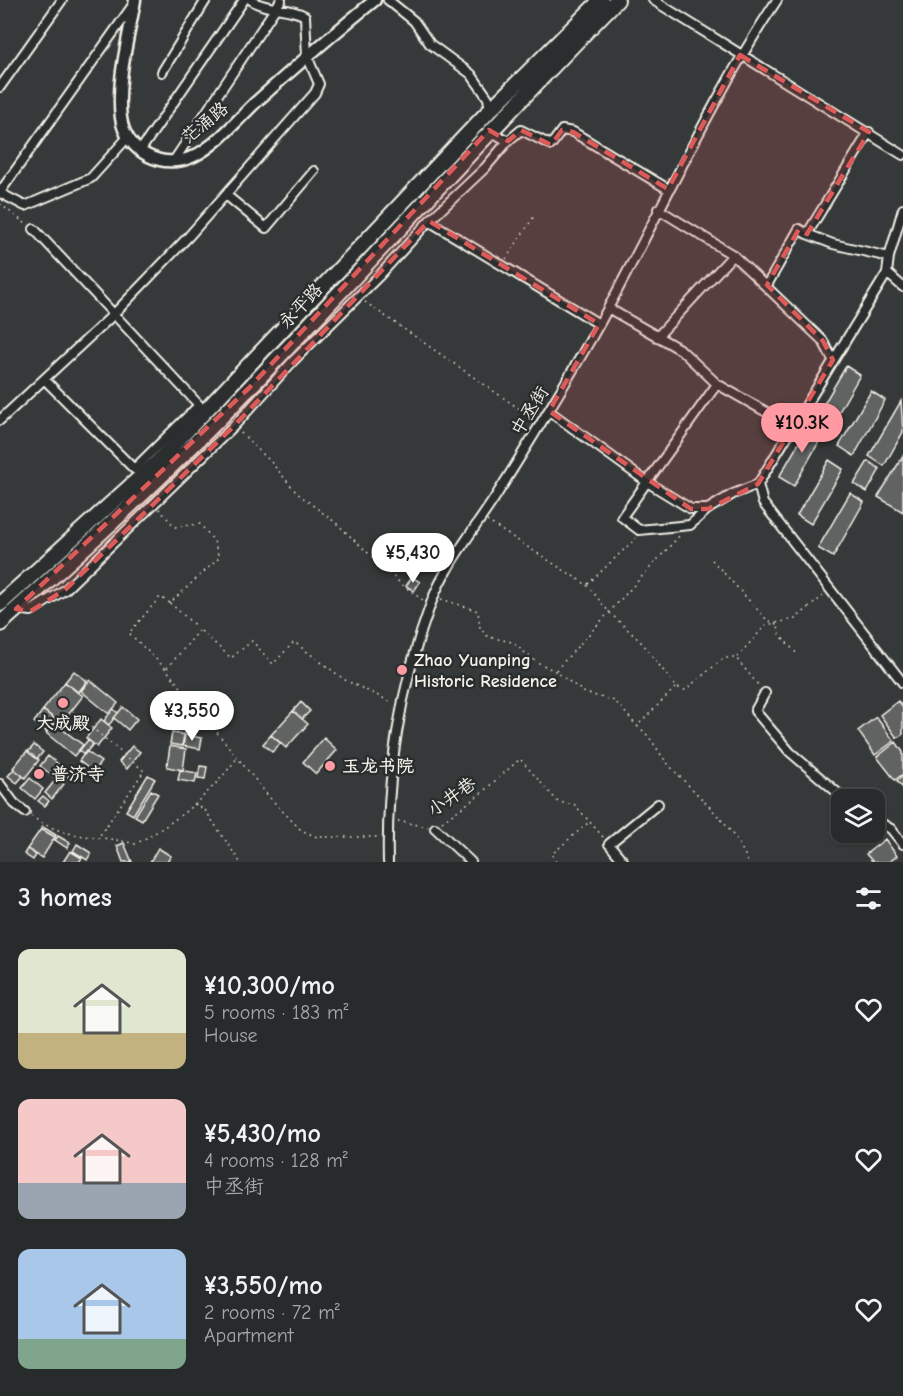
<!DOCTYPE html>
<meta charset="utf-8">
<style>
body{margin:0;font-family:"Comic Neue","LXGW WenKai TC",sans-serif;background:#343737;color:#f1f3f6;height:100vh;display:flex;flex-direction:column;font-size:22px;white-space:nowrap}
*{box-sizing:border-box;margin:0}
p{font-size:20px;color:#a5a7a9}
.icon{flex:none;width:33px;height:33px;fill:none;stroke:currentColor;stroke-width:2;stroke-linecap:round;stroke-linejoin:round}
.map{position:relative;height:862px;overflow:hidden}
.sheet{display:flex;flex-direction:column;background:#282b2b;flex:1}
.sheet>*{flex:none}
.fabs{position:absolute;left:831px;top:789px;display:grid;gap:12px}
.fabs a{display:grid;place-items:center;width:54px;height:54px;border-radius:12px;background:#282b2b;box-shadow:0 2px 4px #0004,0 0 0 2px #444747;font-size:30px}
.price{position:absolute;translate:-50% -51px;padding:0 14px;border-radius:21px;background:#fff;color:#222;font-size:20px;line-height:39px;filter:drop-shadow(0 2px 3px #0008)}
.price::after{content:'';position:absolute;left:50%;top:36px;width:18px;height:14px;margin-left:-9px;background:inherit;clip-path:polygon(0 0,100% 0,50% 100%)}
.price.selected{background:#ff9aa2;color:#111}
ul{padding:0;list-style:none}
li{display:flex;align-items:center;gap:18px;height:150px;padding:0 18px}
li span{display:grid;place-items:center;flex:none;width:168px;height:120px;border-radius:12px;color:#555}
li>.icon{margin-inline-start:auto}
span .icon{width:72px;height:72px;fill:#fffc;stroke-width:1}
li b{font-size:26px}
h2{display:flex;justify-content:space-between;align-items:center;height:72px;padding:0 18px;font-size:26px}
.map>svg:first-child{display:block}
.building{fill:#616362;stroke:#f4f1e8;stroke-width:1.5}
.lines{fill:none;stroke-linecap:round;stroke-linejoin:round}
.street-casing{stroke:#f4f1e8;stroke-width:12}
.secondary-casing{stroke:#f4f1e8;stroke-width:15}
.highway-casing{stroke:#f4f1e8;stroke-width:18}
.path{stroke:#f4f1e8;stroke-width:1.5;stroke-dasharray:1.5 4.5;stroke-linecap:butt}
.street{stroke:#2a2d2e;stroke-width:8}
.secondary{stroke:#2a2d2e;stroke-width:10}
.highway{stroke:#2a2d2e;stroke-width:14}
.marked{fill:#de5a58;fill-opacity:0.2;stroke:#de5a58;stroke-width:4.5;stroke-dasharray:12 8;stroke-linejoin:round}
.poi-dot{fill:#ff9aa2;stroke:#2a2d2e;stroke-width:2}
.labels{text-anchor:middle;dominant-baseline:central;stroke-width:5;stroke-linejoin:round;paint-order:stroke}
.street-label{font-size:18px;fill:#f4f1e8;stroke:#2a2d2e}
.poi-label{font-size:18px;font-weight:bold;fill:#f4f1e8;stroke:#2a2d2e;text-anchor:start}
</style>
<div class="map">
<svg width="903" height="862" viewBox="0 0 903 862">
<rect width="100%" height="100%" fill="#363939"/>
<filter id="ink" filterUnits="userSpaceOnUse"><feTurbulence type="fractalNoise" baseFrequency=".0167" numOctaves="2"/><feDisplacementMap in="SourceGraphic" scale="12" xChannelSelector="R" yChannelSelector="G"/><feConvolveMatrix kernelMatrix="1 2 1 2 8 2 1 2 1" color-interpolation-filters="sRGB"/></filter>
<g filter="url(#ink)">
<path class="building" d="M846,366L860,375L828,431L814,421Z
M871,391L885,400L854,456L839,446Z
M901,401L903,432L884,466L869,456Z
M811,422L825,431L794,486L779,477Z
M903,456V512L878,497Z
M829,460L843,469L811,524L797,515Z
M868,461L880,469L867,492L854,484Z
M850,493L864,502L833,557L818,548Z
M412,577L420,582L414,591L406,586Z
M74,671L87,681L78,693L65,682Z
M90,680L118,703L109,714L81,691Z
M65,682L83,696L61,724L43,710Z
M170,696L178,697L176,708L169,706Z
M898,701L903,708V734L897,738L880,715Z
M301,702L310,711L302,719L293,711Z
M169,706L181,708L179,724L166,722Z
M123,707L137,719L128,730L114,718Z
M113,709L118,713L109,725L104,721Z
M43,710L55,719L46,731L34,722Z
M293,711L308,724L286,748L271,735Z
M876,717L894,741L875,755L858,731Z
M101,719L112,728L97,747L86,738Z
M54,723L83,745L74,756L46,733Z
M173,728L185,729L184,735L172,733Z
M172,733L184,735L182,746L170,744Z
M185,735L202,738L200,749L183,746Z
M271,735L281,743L272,752L263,744Z
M324,738L337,750L316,774L303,762Z
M88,740L93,744L84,755L79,751Z
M896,742L903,752V774L895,780L877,757Z
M34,745L43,752L37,759L28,752Z
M132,746L140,752L127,769L119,762Z
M170,746L186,749L183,770L167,767Z
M27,751L39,760L25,778L13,768Z
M86,751L101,762L93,772L79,761Z
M48,756L62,767L54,777L40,766Z
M200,766L207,767L205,779L198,778Z
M14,769L23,776L17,783L8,776Z
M64,770L70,775L66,780L60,775Z
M180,770L197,773L195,783L178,780Z
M148,775L155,779L133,815L126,811Z
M903,776V788L897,781Z
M30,778L43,789L35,799L22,788Z
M57,778L64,784L52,799L45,793Z
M151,790L158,794L142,820L135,816Z
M43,796L49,801L45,806L38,801Z
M43,827L56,835L55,837L41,829Z
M41,829L55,837L42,858L27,849Z
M58,836L70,843L67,848L55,840Z
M885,839L897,856L889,862H873L866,854Z
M124,843L132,862H123L117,846Z
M77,844L91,853L87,860L73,851Z
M158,848L171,856L167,862H150Z
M27,849L36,855L33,860L24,854Z
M70,851L82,858L79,862H63Z"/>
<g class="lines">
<g class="street-casing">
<path id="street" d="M388,0L414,21L430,44L471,74L488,98L490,110
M653,0L903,155
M162,72L206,0
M0,87L62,0
M508,141L521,130L551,145L562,130L573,132L668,189
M140,151L244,0
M173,162L281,0
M0,192L133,5
M0,193L25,206L91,178L128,137
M226,195L266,228L314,171
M658,209L733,255L823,341L833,360
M903,209L889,257L887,273L758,484L763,503L903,683
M429,221L599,324
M34,229L199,405L134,469L44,379
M807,234L833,244L889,257
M887,273L903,287
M767,285L799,229L807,234L869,132
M608,308L681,350L717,384L793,427
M657,337L733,255
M717,384L622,517L639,530L690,525L708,509L733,494L758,484
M549,411L647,482L691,509H708
M0,420L113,315L189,236L315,93L319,84L307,56L305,16C288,6 267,11 251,0
M18,609L31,611L66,589L234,426L294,360L379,276L429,221L485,168L508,141L490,131
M765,693L755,711L790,752L846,800
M0,784L14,803L25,812
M874,819L891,829L903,844
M435,828L471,862
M388,862C386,777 400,687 430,606C443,568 472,533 494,499C531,440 567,382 601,321C660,214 709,102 777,0
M624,862L609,844L658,804"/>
</g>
<g class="secondary-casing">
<path id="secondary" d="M135,0C129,37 116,80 121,118C126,153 164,171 194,156C217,145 238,119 256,102C295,67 334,33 375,0"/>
</g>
<g class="highway-casing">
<path id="highway" d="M0,604L156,463L490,110L601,0
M0,624C85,548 171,470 250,387C373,259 492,127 617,0"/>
</g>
<path class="path" d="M0,204L26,224
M506,259L535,215
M365,302L534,419
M241,433L271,462L297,493L336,523L400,583L424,601
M159,509L175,527L200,524L214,541L219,558L170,603L160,597L129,633L166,669L270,798L301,830L317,837H380
M487,521L587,585L636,538
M712,560L766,619L778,625L779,634L797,654
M587,585L609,612L643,644L676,687L685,690L724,658H736L759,686
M441,599L478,611L480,628L488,637L512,642L535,661L555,671L585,693L615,701L637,726
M170,603L231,658L252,641L273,664L294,642L345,680L393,703
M737,657L766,625L795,619L823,596
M167,668L199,631
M556,670L681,534
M675,688L637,726C652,736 657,752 669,765C696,795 732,823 748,862
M73,712L144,771L98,838
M195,804L205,810L240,862
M31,816C69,842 94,833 135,844C175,823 209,796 237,758
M398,821L428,827
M442,822L479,795L520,759L558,802L575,805L603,837
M556,862L552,854L588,823"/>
<use href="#street" class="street"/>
<use href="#secondary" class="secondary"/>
<use href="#highway" class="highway"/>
</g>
</g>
<path class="marked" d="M740,55L869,132L807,234L799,229L767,285L823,341L833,360L758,484L708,509H691L549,411L599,324L429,221L234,426L66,589L31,611L16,609L249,388L489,130L508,141L521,130L551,145L562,130L573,132L668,189Z"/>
<g class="poi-dot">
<circle cx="402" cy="670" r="6"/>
<circle cx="63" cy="703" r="6"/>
<circle cx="330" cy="766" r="6"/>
<circle cx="39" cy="774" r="6"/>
</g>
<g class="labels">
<g class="street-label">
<text transform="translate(205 123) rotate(-39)">茫涌路</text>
<text transform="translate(301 306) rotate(-47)">永平路</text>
<text transform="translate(530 411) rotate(-58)">中丞街</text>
<text transform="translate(452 797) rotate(-35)">小井巷</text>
</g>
<g class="poi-label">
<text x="414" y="660">Zhao Yuanping<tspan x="414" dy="21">Historic Residence</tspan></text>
<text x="63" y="723" text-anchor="middle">大成殿</text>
<text x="342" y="766">玉龙书院</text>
<text x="51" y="774">普济寺</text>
</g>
</g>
</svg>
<div class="fabs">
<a><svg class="icon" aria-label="layers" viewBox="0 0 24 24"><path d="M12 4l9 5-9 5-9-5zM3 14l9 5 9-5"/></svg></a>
</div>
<b class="price selected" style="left:802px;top:454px">¥10.3K</b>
<b class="price" style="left:413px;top:584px">¥5,430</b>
<b class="price" style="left:192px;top:742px">¥3,550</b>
</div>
<section class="sheet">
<h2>3 homes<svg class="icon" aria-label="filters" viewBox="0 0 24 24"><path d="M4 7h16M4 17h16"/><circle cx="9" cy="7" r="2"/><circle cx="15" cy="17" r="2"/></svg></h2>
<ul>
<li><span style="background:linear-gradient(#dfe7d0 70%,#c2b280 0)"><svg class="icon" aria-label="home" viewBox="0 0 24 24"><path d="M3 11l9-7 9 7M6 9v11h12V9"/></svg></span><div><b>¥10,300/mo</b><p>5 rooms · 183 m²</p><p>House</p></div><svg class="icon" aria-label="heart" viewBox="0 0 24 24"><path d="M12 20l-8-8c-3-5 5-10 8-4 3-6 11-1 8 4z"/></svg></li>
<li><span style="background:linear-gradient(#f6c9c9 70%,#9aa5b1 0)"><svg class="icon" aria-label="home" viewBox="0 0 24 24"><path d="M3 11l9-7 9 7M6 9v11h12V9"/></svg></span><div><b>¥5,430/mo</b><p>4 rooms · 128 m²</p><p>中丞街</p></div><svg class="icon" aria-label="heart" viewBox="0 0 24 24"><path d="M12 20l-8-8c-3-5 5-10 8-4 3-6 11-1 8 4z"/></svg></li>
<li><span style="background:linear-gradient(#a9c7e8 75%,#7fa58c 0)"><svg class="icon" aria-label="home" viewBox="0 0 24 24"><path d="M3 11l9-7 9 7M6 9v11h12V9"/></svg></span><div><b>¥3,550/mo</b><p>2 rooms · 72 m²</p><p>Apartment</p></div><svg class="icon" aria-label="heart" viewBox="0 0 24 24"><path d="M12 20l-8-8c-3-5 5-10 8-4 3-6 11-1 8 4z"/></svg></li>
</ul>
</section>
